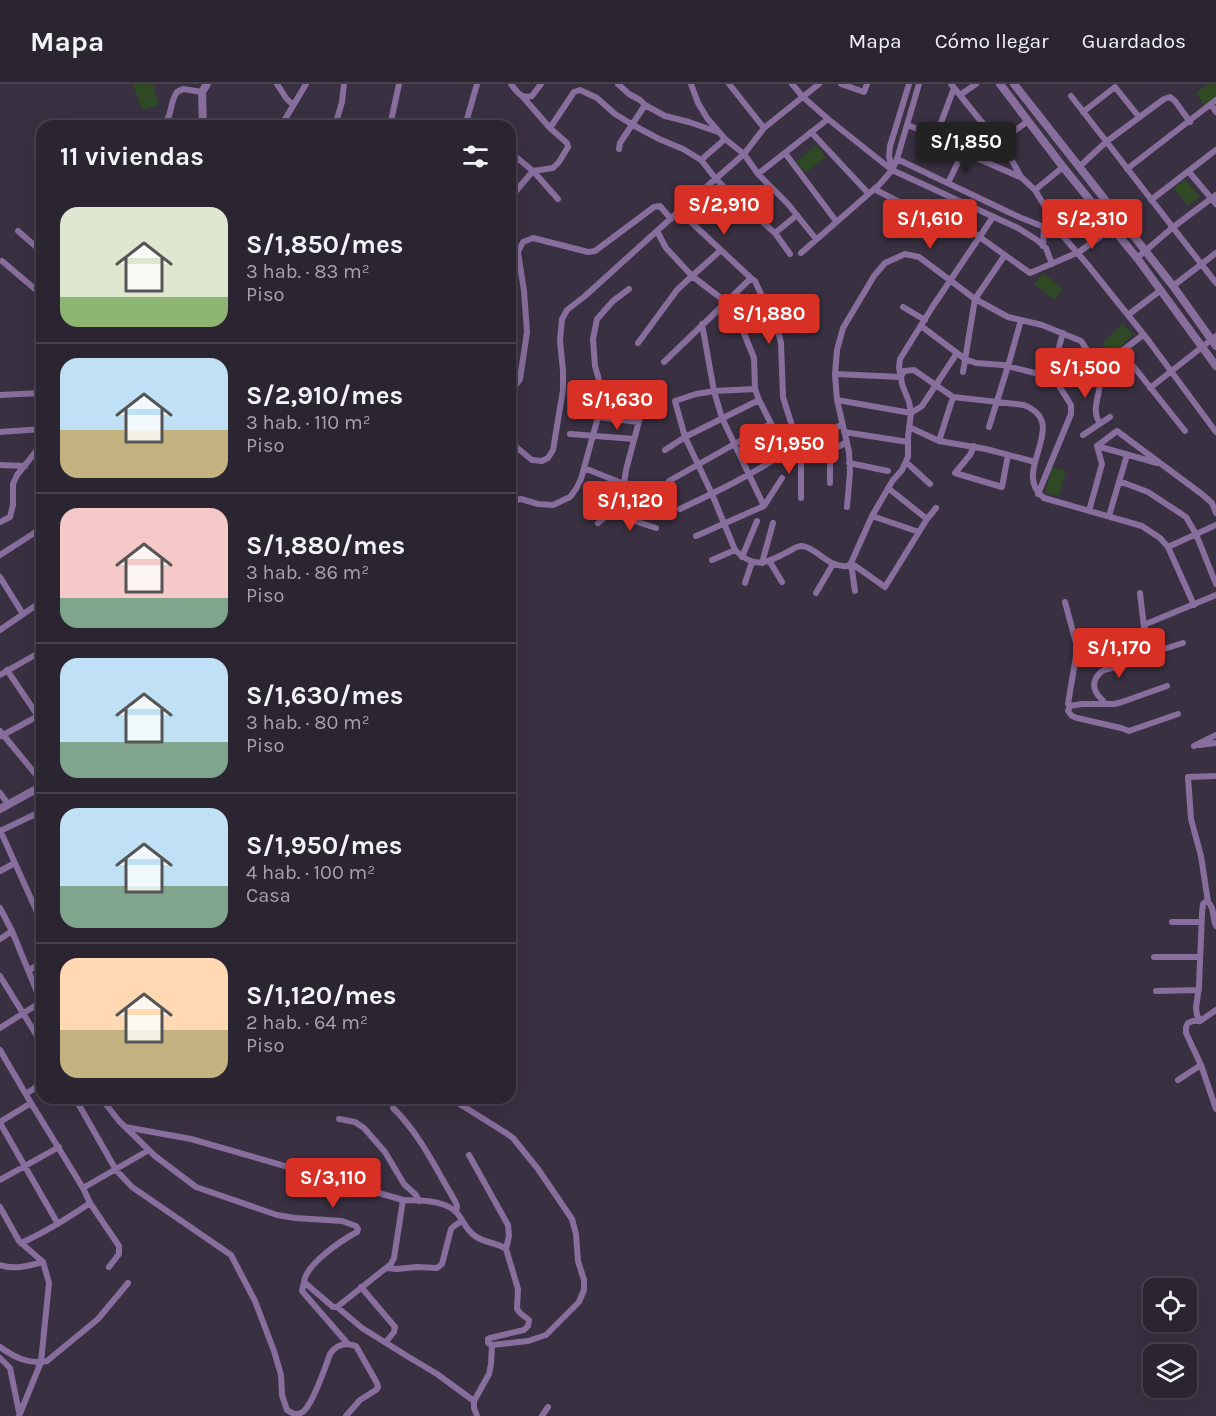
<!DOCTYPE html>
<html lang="es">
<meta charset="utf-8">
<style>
body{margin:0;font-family:Karla,sans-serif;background:#37303d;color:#f1f3f6;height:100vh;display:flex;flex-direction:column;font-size:22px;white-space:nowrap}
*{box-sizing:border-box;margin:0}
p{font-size:20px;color:#a6a4ab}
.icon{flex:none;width:33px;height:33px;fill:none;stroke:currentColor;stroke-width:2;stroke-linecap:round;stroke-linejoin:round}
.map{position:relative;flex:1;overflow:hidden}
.panel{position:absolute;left:36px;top:36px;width:480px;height:984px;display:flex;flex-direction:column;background:#2b2431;border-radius:18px;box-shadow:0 6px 24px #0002,0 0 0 2px #47414d}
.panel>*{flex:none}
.controls{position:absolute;left:1143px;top:1194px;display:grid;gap:12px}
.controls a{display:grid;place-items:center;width:54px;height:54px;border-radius:12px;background:#2b2431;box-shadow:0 6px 24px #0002,0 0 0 2px #47414d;font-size:30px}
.price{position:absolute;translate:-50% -51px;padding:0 14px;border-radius:6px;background:#d93025;color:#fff;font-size:20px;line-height:39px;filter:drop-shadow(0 2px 3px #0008)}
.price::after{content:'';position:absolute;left:50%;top:36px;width:18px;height:14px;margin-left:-9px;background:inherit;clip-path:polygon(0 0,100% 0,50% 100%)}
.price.on{background:#222;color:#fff}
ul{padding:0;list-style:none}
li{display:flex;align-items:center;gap:18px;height:150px;padding:0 24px}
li+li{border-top:2px solid #47414d}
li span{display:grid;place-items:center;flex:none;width:168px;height:120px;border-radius:18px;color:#555}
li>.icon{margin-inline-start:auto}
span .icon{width:72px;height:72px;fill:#fffc;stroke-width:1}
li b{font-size:26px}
h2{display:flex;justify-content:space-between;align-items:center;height:72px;padding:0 24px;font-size:26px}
header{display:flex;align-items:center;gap:36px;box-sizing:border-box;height:84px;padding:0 30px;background:#2b2431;border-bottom:2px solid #47414d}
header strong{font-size:28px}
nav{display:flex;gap:33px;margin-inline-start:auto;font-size:21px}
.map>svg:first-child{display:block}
.green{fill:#2e4924}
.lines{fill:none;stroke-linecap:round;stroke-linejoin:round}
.minor{stroke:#886e9d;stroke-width:6}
.tertiary{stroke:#886e9d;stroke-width:8}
</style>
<header>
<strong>Mapa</strong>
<nav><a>Mapa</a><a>Cómo llegar</a><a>Guardados</a></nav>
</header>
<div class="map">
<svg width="1216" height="1332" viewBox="0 0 1216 1332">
<rect width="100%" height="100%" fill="#393041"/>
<path class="green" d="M133,0H153L159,21L142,26Z
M1209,0H1216V14L1204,21L1196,8Z
M972,42L982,46L975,65L964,61Z
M816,61L826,73L805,89L796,78Z
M1185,95L1200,113L1188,122L1174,104Z
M1043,189L1063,205L1054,216L1034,200Z
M1123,239L1133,250L1113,270L1102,259Z
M1052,383L1066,387L1059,412L1045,409Z"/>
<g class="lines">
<path class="minor" d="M277,0L286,14L293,21
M511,0C517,8 521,15 532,12L541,0
M618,0L629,10L640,16L645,21L665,32L689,38L718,48
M691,0L698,19L707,34L725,55L744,70L758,90L788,120L816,155
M729,0L764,44
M792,0L803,13L828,35L892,86L1018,144L1037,156L1046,164L1052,180
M841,0L864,8L867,0
M951,0L980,36L1001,57L1021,93L1035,106L1062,151L1087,180L1148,256L1216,348
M960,11L976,0
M1071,12L1216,199
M1211,20L1216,28
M1083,28L1115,3L1139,33
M907,41L936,52L963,68L1020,93
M163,42C173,32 169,19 177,8L183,5L202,8
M281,42L306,0
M335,42L342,18L344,0
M390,42L399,0
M465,42L477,0
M550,44L574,8L580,6L597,14L615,30L633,41L659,55L683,65L701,76L716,95L747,126L757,133L775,149L790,170
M811,48L868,109
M936,52L954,4
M1001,57L1028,37
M619,65L620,59L645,21
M510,68L533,87L558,115
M785,69L836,137
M897,75L1019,133L1044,143L1055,141
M701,76L725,55
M1079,83L1106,58L1164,15L1170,13L1175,17L1190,38
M892,85L889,72L890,62L909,0
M1127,85L1216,16
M1189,88L1216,120
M758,90L828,35
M948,99L963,68
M874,105L913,125L944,134L967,144L1030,189L1079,168L1112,144
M1035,106L1063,83
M516,107L533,87L553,84L559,78L568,63L567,59L550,44L522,12
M1151,116L1216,66
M679,127L752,195
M42,129V130
M18,147L42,168
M657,147L666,164L692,192L726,218L741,242L754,274L755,305L759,316L778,353L790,365L801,368H820L830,367L847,358
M775,149L797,131
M510,162L518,168L524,207L527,248L520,295L513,305L510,306
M1043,162L1044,143
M518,168L523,158L533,154L588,168L595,167L654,123L660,122L671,135
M801,169L880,100L892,86L897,75L919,0
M1137,174L1172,144L1216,111
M2,177L42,211
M1173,202L1216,169
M903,223L925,236
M1128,231L1161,206
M702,240L714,307L722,334L764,422
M921,242L965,275L976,279L1003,281L1043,291L1056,297L1071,321V330L1038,410
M638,259L677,206L692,192L721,166
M1122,268L1185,347
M664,278L748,197L752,195L755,197L778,247L781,259L783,313L792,342L800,348L813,350L826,348L842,341
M1097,281C1098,286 1100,291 1100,296C1101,310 1090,326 1100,339
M963,288L975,215L1005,171
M835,290L901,293L899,284L900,275L933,222L993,133
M1050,294L1063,249
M1150,304L1216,252
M755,305L714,307L696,310L675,317L685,353L712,410L735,466C755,486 767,479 789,467C793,465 797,462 802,462C818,464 827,484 848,482L851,479L872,432L893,396L902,386L908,373V353L911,329L909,318L902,300L901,293L904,287L914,286L953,313L1024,321C1072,340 1009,388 1044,414L1142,442L1160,454L1168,463L1194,521
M0,311L42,309
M837,316L911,329L922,322L957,269
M598,333L638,338
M909,343L939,357L986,365L1035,378
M989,343L1008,282L1021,236
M0,348L42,345
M844,348L908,358
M570,350L634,355
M1083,351L1110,333
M939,357L953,313
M510,358L532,376L542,377L548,374L553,366L563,306V287L560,257L562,235L567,226L585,212L679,127L744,70L764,44L819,0
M974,362L970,371L955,389L1002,403L1008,371
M1097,362L1117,347L1203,411L1212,419L1216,429
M1097,362L1157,379
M665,366L685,353L759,316
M801,368V414
M906,378L930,400
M849,379L888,387
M0,381L25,382
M584,384L624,400L658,409
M669,397L770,340
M1119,397L1148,408L1186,433L1196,450L1216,500
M830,399V367
M888,404L927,435
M510,417L521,415L538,420L553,421L570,413L576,405L581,395L598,333L601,312V303L595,282L593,255L597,235L613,217L629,205
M847,423L850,388L849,368L837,316L835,290L837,266L843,244L874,192L885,179L905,170L919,173L975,215L1008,233L1042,241L1081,257L1097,281L1110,276L1143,251
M680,425C718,407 756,389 790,365
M1089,427L1102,380L1097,362
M610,429L656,444
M872,432L919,448
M1109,432L1127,371
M0,438L10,433L13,421V400L17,391L42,360
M598,439L610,429L621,412L624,400L626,386L642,326L640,307L601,303
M696,452L764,422L782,394
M1168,463L1216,441
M0,471L42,444
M742,473L757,437
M712,476L735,466
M770,478L782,498
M762,479L773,439
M851,479L885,503L927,435L936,424
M851,479L855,507
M0,493L23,530
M745,499L752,478
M816,509L833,480
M1140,509L1144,543
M1065,518L1076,559V572L1068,620L1070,622
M0,546L35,522
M1148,570L1183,559
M35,571L42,583
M7,586L42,638
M0,591L35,571L42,564
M1167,602L1122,618L1114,620H1105C1102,614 1098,613 1096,608C1091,599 1097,590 1104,586L1147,575C1150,561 1137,556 1146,540L1216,511
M1105,620H1082L1070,622L1068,627L1072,632L1077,634L1121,644L1129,647L1178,630
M0,647L42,698
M1,652L38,632
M1199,661L1216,659
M1194,662L1216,651
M0,709L8,720
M0,746L42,839
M0,747L42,727
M0,787L15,779
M1208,818L1201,772L1191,735L1188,693L1216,692
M0,824L12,847L42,920
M1172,838H1201
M0,855L12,847
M1154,873H1199
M29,886L42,879
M0,892L42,960
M1156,907L1199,906
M1216,926L1200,937H1193L1188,939L1186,943V949L1201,981L1216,1025
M1200,937L1197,931L1196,924L1199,902L1202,829L1203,820L1205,818H1208C1215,824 1212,834 1216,842
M0,944L41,918
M0,966L31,1019L83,1104L90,1119L119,1162V1170L109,1183
M1178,996L1201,981
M26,1010L42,999
M75,1014L116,1086L132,1103L231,1171L255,1217L274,1267L281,1291L282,1311L287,1326C293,1330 298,1332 304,1327C314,1317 325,1284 330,1270C336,1261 345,1258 356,1262L377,1299L378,1303L376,1306L360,1316L346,1332
M101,1014L119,1037L155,1072L196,1103L277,1131L295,1134L342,1137L356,1142L358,1145L357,1148C342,1156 306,1180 304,1198L333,1223H337L391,1180L394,1174L403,1116
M393,1024C420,1050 436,1085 455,1117L457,1122L456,1128
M339,1035L355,1038L364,1044L385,1068L404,1100L416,1111L419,1117
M0,1038L31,1019
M0,1039L58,1140
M125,1043L191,1055L403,1116C421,1117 445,1115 458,1130C464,1138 466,1146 475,1152C486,1160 497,1158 506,1165L518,1205L517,1225L520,1229L529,1236L528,1242L524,1246L490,1254L488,1255V1259L492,1261L528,1257L546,1251L579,1218L584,1206V1196L578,1177L576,1150L572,1135L538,1085L513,1054L506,1049L450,1014
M469,1071L508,1141L509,1152L506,1165
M0,1096L59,1063
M83,1104L149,1066
M0,1123L19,1157L43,1178L49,1199L41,1278L19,1332
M21,1159C46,1148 68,1134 90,1119
M0,1181C15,1186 28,1182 43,1178
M387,1184L397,1185L417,1183L437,1184L442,1180L451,1145L454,1142L462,1137
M304,1198L302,1207L348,1260
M361,1203L395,1243L394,1248L386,1258
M337,1223L362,1244L407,1272L437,1290L474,1317L489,1290L491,1280L492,1261
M0,1263C14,1273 29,1281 47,1277L98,1235L128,1199
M0,1274L10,1284L19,1328
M474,1317V1324L477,1332
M542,1332L548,1323"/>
<path class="tertiary" d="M1000,0L1063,83L1137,174L1216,282
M1014,0L1173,202L1216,262
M203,42L202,8L207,0
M0,725L42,702"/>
</g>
</svg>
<div class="controls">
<a><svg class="icon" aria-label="locate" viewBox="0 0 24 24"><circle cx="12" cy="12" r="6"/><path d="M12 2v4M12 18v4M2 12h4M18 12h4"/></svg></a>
<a><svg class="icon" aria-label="layers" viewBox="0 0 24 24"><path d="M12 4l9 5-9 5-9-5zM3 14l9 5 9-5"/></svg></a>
</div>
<b class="price on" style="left:966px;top:89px">S/1,850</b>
<b class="price" style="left:724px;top:152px">S/2,910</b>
<b class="price" style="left:930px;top:166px">S/1,610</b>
<b class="price" style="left:1092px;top:166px">S/2,310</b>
<b class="price" style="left:769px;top:261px">S/1,880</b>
<b class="price" style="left:1085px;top:315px">S/1,500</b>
<b class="price" style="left:617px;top:347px">S/1,630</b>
<b class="price" style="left:789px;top:391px">S/1,950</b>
<b class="price" style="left:630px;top:448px">S/1,120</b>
<b class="price" style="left:1119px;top:595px">S/1,170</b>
<b class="price" style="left:333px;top:1125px">S/3,110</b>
<section class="panel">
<h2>11 viviendas<svg class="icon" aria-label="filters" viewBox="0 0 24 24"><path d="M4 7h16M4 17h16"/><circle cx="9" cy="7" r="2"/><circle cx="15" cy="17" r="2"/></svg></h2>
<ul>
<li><span style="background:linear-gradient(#dfe7d0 75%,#8fb573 0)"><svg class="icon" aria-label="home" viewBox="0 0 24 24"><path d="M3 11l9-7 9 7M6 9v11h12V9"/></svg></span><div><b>S/1,850/mes</b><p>3 hab. · 83 m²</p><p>Piso</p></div></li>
<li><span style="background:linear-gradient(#bfe0f5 60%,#c2b280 0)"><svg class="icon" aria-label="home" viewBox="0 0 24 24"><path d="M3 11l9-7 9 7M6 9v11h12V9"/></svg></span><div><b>S/2,910/mes</b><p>3 hab. · 110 m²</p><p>Piso</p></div></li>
<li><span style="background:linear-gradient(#f6c9c9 75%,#7fa58c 0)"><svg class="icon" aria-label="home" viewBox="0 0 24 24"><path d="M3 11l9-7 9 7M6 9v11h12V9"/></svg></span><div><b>S/1,880/mes</b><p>3 hab. · 86 m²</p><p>Piso</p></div></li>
<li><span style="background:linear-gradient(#bfe0f5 70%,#7fa58c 0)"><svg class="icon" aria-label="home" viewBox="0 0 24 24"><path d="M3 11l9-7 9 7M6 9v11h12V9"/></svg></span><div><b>S/1,630/mes</b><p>3 hab. · 80 m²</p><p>Piso</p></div></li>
<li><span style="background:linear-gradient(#bfe0f5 65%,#7fa58c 0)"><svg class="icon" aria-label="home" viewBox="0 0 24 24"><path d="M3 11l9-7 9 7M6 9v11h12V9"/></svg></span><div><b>S/1,950/mes</b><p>4 hab. · 100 m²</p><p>Casa</p></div></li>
<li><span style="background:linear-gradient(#ffd9b3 60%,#c2b280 0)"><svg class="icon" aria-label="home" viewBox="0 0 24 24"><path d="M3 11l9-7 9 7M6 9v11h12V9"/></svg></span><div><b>S/1,120/mes</b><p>2 hab. · 64 m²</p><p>Piso</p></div></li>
</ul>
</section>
</div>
